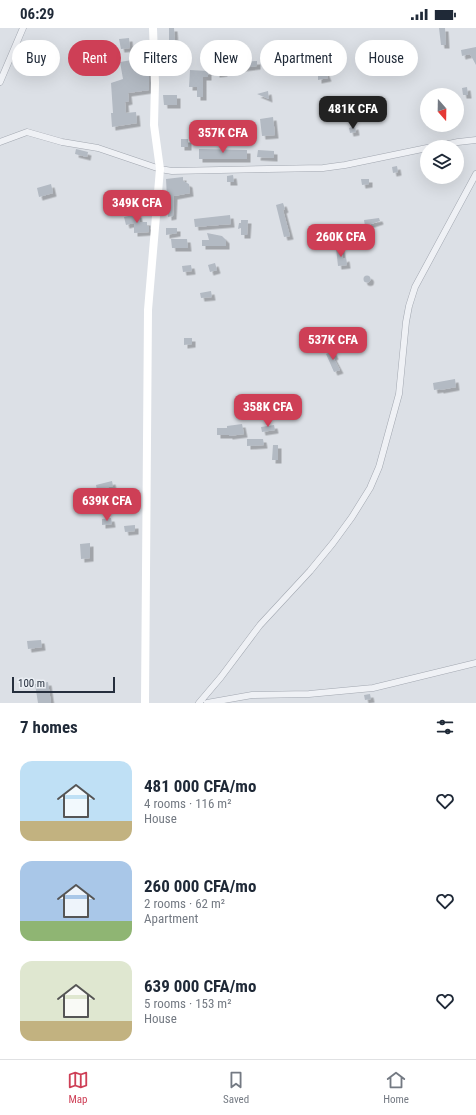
<!DOCTYPE html>
<meta charset="utf-8">
<style>
body{margin:0;font-family:"Roboto Condensed",sans-serif;background:#f6f6f7;color:#1f2937;height:100vh;display:flex;flex-direction:column;font-size:15px;white-space:nowrap}
*{box-sizing:border-box;margin:0}
p{font-size:13px;color:#747a83}
.icon{flex:none;width:22px;height:22px;fill:none;stroke:currentColor;stroke-width:2;stroke-linecap:round;stroke-linejoin:round}
.map{position:relative;height:675px;overflow:hidden}
.side{display:flex;flex-direction:column;background:#fff;flex:1}
.side>*{flex:none}
.banner{position:absolute;left:12px;top:12px;width:452px;height:36px;display:flex;gap:8px}
.needle{width:26px;rotate:160deg}
.controls{position:absolute;left:420px;top:60px;display:grid;gap:8px}
.controls a{display:grid;place-items:center;width:44px;height:44px;border-radius:50%;background:#fff;box-shadow:0 4px 16px #0002;font-size:20px}
.scale{position:absolute;left:12px;bottom:10px;width:103px;box-sizing:border-box;padding-left:4px;border:2px solid #262f3d;border-top:0;font-size:11px;line-height:14px;white-space:nowrap;color:#262f3d;-webkit-text-stroke:3px #ebeff4;paint-order:stroke}
.price{position:absolute;translate:-50% -34px;padding:0 9px;border-radius:8px;background:#ce3f56;color:#fff;font-size:13px;line-height:26px;filter:drop-shadow(0 1px 2px #0008)}
.price::after{content:'';position:absolute;left:50%;top:24px;width:12px;height:9px;margin-left:-6px;background:inherit;clip-path:polygon(0 0,100% 0,50% 100%)}
.price.current{background:#222;color:#fff}
ul{padding:0;list-style:none}
li{display:flex;align-items:center;gap:12px;height:100px;padding:0 20px}
li span{display:grid;place-items:center;flex:none;width:112px;height:80px;border-radius:12px;color:#555}
li>.icon{margin-inline-start:auto}
span .icon{width:48px;height:48px;fill:#fffc;stroke-width:1}
li b{font-size:17px}
h2{display:flex;justify-content:space-between;align-items:center;height:48px;padding:0 20px;font-size:17px}
.tag{padding:0 14px;border-radius:18px;background:#fff;box-shadow:0 4px 16px #0002;font-size:14px;line-height:36px}
.tag.current{background:#ce3f56;color:#fff}
.status{display:flex;justify-content:space-between;align-items:center;height:28px;padding:0 20px;background:#fff;direction:ltr}
.status svg{height:11px;fill:currentColor}
.tab-bar{display:flex;justify-content:space-around;align-items:center;height:56px;border-top:1px solid #e0e1e3;background:#fff;font-size:11px;color:#747a83}
.tab-bar a{display:grid;justify-items:center;gap:2px}
.tab-bar .current{color:#ce3f56}
.map>svg:first-child{display:block}
.building{fill:#b3bac3;filter:url(#shadow)}
.lines{fill:none;stroke-linecap:round;stroke-linejoin:round}
.street-casing{stroke:#a2a7b0;stroke-width:7}
.street{stroke:#eff1f5;stroke-width:6}
.secondary{stroke:#fff;stroke-width:8}
</style>
<div class="status"><b>06:29</b><svg viewBox="0 0 49 12"><path d="M0 12V9h3v3zM5 12V6h3v6zM10 12V3h3v9zM15 12V0h3v12zM26 1h20v11H26zM47 4h2v5h-2z"/></svg></div>
<div class="map">
<svg width="476" height="675" viewBox="0 0 476 675">
<defs>
<filter id="shadow"><feDropShadow dx="3.5" dy="3.5" stdDeviation="0" flood-color="#0004"/></filter>
</defs>
<rect width="100%" height="100%" fill="#dce0e6"/>
<path class="building" d="M169,0H174L175,14H169Z
M439,0H445L446,17H441Z
M129,10L130,20L121,21L119,11Z
M476,19V37L470,26L462,28L461,22Z
M144,20H148V38H144Z
M82,25L84,34L74,37L72,28Z
M132,32L134,41H149V62L128,65L129,73L125,74L126,85L136,84L137,95L112,99L111,85H113L111,55L123,51L120,34Z
M257,33V38L241,40V34Z
M223,40L224,45L216,46V41Z
M324,40L328,50L318,52V44L322,43Z
M190,42L208,43V49H203V69H197V59H189Z
M467,59L468,67H463L462,60Z
M268,63L269,71L257,66Z
M163,67H177V77H164Z
M273,89L275,107L262,108L260,91Z
M355,98L356,104L350,105L349,100Z
M181,111H188V119H181Z
M76,121L88,124L87,129L75,126Z
M199,121L247,122V131H199Z
M258,122L274,123V130L257,129Z
M397,138L398,144L393,145L392,139Z
M233,147L234,154H227V148Z
M183,149V153L189,156L190,165L174,168L173,188L168,189L166,151Z
M361,151H369V156L362,157Z
M51,156L53,165L39,169L37,160Z
M283,175L285,181L283,182L290,208L284,209L276,177Z
M138,186L140,194H147V198H149V204L134,205V195L126,197L124,189Z
M230,187L231,196L195,199L194,191Z
M379,190L380,193L365,198L364,192Z
M241,192H248L247,207H241V200L238,201L239,195H241Z
M166,200H177V205L166,207Z
M207,205L222,208L226,212V218H202V212H209Z
M171,211H187L188,220H172Z
M341,219L343,231L346,230L347,237L338,238L336,220Z
M215,235L217,242L210,244L208,237Z
M191,237L192,243L183,244L182,238Z
M363.5 251a3.5 3.5 0 1 1 7 0a3.5 3.5 0 1 1-7 0Z
M211,263L212,269L201,270L200,265Z
M184,310H192V316L184,317Z
M333,323L335,328L333,329L340,342L334,344L326,326Z
M455,351L456,359L440,362V361L434,362L433,355Z
M257,370V379H244V371Z
M242,396L244,406L229,408V407H217V400H227V398Z
M274,397L275,402L262,404L261,399Z
M247,411H263L264,417L247,418Z
M273,417H278V432H272Z
M112,453L113,458L97,462L96,457Z
M111,490L112,496L102,497V491Z
M135,497V503L125,504L124,498Z
M90,515V530L81,531L80,516Z
M41,612L42,619L28,621L27,613Z
M48,654L51,675H38L35,656Z
M370,666L371,671L365,672L364,667Z"/>
<g class="lines">
<g class="street-casing">
<path id="street" d="M0,54L23,0
M0,114L27,104L62,114L98,120L160,141L172,143L323,140L345,137L427,120
M434,119L458,114L476,112
M199,675L221,649L260,597L310,543L333,515L352,489L370,460L379,439L399,366L406,294L409,278L415,259L476,146
M207,675L252,667L309,666L373,660L476,635"/>
</g>
<use href="#street" class="street"/>
<path class="secondary" d="M145,675L148,282L160,141L154,97L155,55L153,0"/>
</g>
</svg>
<div class="controls">
<a><svg class="needle" viewBox="-14 -14 28 28"><path d="M0-13l5 13h-10z" fill="#e53935"/><path d="M0 13l5-13h-10z" fill="#747a83"/></svg></a>
<a><svg class="icon" aria-label="layers" viewBox="0 0 24 24"><path d="M12 4l9 5-9 5-9-5zM3 14l9 5 9-5"/></svg></a>
</div>
<div class="scale">100 m</div>
<b class="price current" style="left:353px;top:102px">481K CFA</b>
<b class="price" style="left:223px;top:126px">357K CFA</b>
<b class="price" style="left:137px;top:196px">349K CFA</b>
<b class="price" style="left:341px;top:230px">260K CFA</b>
<b class="price" style="left:333px;top:333px">537K CFA</b>
<b class="price" style="left:268px;top:400px">358K CFA</b>
<b class="price" style="left:107px;top:494px">639K CFA</b>
<div class="banner">
<a class="tag">Buy</a>
<a class="tag current">Rent</a>
<a class="tag">Filters</a>
<a class="tag">New</a>
<a class="tag">Apartment</a>
<a class="tag">House</a>
</div>
</div>
<section class="side">
<h2>7 homes<svg class="icon" aria-label="filters" viewBox="0 0 24 24"><path d="M4 7h16M4 17h16"/><circle cx="9" cy="7" r="2"/><circle cx="15" cy="17" r="2"/></svg></h2>
<ul>
<li><span style="background:linear-gradient(#bfe0f5 75%,#c2b280 0)"><svg class="icon" aria-label="home" viewBox="0 0 24 24"><path d="M3 11l9-7 9 7M6 9v11h12V9"/></svg></span><div><b>481 000 CFA/mo</b><p>4 rooms · 116 m²</p><p>House</p></div><svg class="icon" aria-label="heart" viewBox="0 0 24 24"><path d="M12 20l-8-8c-3-5 5-10 8-4 3-6 11-1 8 4z"/></svg></li>
<li><span style="background:linear-gradient(#a9c7e8 75%,#8fb573 0)"><svg class="icon" aria-label="home" viewBox="0 0 24 24"><path d="M3 11l9-7 9 7M6 9v11h12V9"/></svg></span><div><b>260 000 CFA/mo</b><p>2 rooms · 62 m²</p><p>Apartment</p></div><svg class="icon" aria-label="heart" viewBox="0 0 24 24"><path d="M12 20l-8-8c-3-5 5-10 8-4 3-6 11-1 8 4z"/></svg></li>
<li><span style="background:linear-gradient(#dfe7d0 75%,#c2b280 0)"><svg class="icon" aria-label="home" viewBox="0 0 24 24"><path d="M3 11l9-7 9 7M6 9v11h12V9"/></svg></span><div><b>639 000 CFA/mo</b><p>5 rooms · 153 m²</p><p>House</p></div><svg class="icon" aria-label="heart" viewBox="0 0 24 24"><path d="M12 20l-8-8c-3-5 5-10 8-4 3-6 11-1 8 4z"/></svg></li>
</ul>
</section>
<nav class="tab-bar">
<a class="current"><svg class="icon" aria-label="map" viewBox="0 0 24 24"><path d="M3 6l6-2 6 2 6-2v14l-6 2-6-2-6 2zM9 4v14M15 6v14"/></svg>Map</a>
<a><svg class="icon" aria-label="saved" viewBox="0 0 24 24"><path d="M7 4h10v16l-5-4-5 4z"/></svg>Saved</a>
<a><svg class="icon" aria-label="home" viewBox="0 0 24 24"><path d="M3 11l9-7 9 7M6 9v11h12V9"/></svg>Home</a>
</nav>
